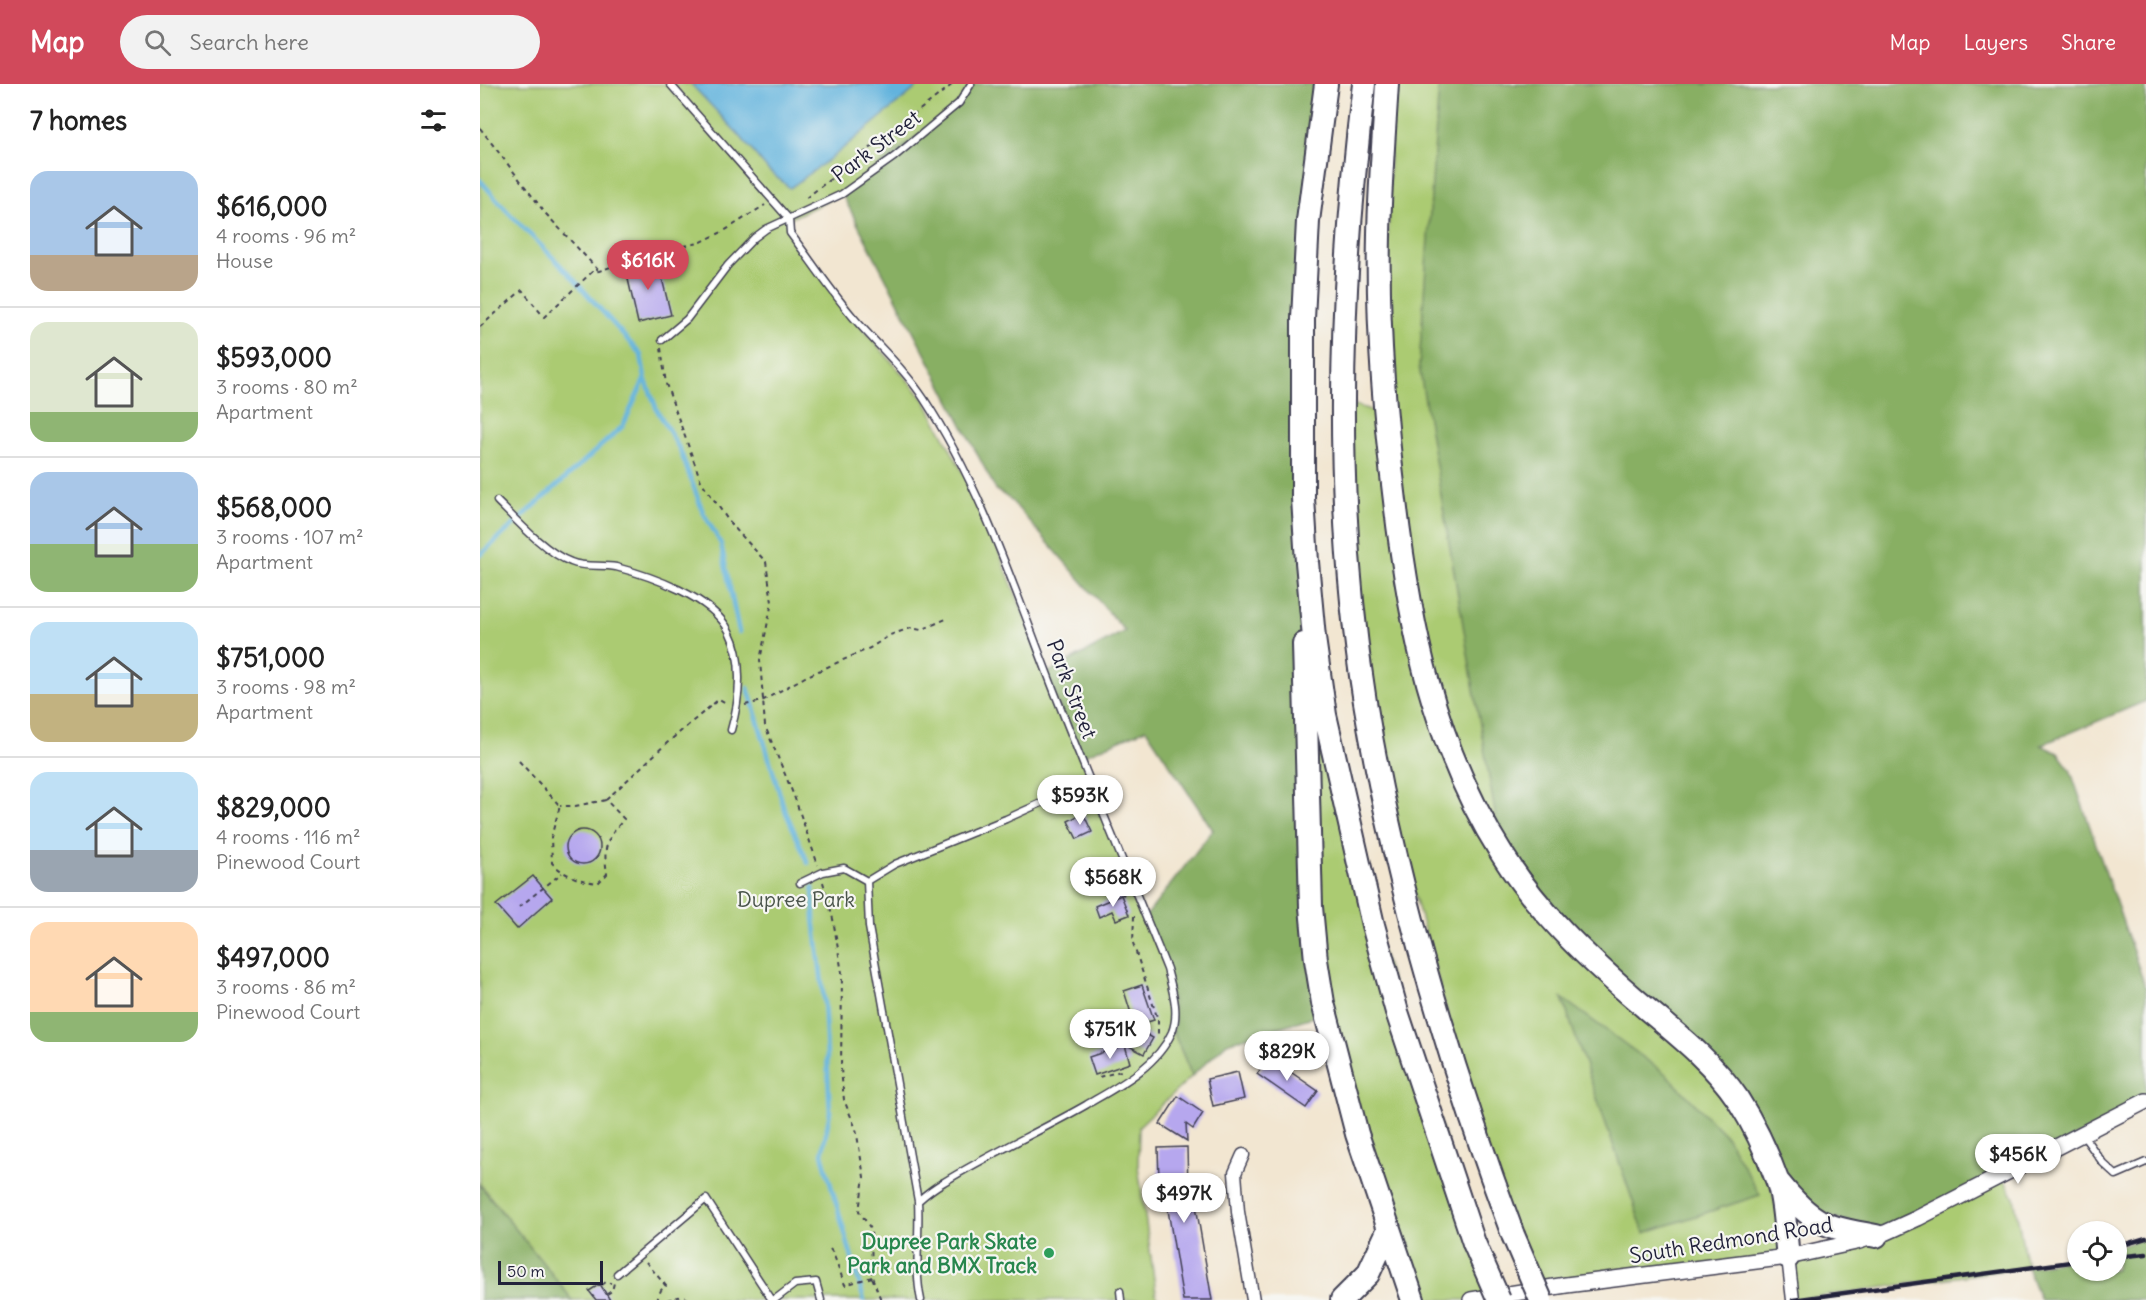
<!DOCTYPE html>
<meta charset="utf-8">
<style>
body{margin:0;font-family:Delius,sans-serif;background:#f2f2f2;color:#222;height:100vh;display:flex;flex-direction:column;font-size:22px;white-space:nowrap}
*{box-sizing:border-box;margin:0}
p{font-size:20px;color:#767676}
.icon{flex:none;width:33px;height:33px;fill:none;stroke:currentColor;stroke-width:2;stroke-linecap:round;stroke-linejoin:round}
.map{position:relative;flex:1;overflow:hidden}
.details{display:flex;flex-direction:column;background:#fff;width:480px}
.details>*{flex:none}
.fabs{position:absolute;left:1587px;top:1137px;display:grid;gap:12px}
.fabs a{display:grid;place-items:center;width:60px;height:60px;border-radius:50%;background:#fff;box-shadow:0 2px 4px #0004;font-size:30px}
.scale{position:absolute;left:18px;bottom:15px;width:105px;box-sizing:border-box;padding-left:6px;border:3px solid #22223b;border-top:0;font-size:16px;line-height:21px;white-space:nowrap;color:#22223b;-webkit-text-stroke:4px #f6f6f2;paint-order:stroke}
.price{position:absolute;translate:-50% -51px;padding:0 14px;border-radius:21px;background:#fff;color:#222;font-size:20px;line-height:39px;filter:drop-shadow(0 2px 3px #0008)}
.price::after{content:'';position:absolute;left:50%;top:36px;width:18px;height:14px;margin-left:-9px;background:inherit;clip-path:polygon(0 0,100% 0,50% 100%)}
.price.selected{background:#d1495b;color:#fff}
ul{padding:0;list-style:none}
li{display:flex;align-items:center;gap:18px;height:150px;padding:0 30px}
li+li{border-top:2px solid #e0e0e0}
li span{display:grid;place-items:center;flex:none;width:168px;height:120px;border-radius:18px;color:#555}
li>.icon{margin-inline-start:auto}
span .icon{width:72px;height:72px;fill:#fffc;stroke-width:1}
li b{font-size:26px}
h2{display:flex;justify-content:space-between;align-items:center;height:72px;padding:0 30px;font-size:26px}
header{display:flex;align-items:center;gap:36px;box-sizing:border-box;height:84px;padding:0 30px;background:#d1495b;color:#fff}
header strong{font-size:28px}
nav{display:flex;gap:33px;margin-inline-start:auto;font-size:21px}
.search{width:420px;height:54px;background:#f2f2f2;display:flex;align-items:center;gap:15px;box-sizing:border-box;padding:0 21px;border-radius:33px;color:#767676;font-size:22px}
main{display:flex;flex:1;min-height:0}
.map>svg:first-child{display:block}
.green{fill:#abcb72;stroke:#667656;stroke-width:1.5}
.forest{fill:#88af64;stroke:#556850;stroke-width:1.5}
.water{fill:#62b3dd;stroke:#426a8c;stroke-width:1.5}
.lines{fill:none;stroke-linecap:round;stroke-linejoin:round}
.stream{stroke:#62b3dd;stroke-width:4.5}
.building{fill:#b6a7ee}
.service-casing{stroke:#413f52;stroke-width:9}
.minor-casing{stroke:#413f52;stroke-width:15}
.tertiary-casing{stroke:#413f52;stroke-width:18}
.motorway-casing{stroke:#413f52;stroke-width:26}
.path{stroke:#413f52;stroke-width:2;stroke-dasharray:4.5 4.5;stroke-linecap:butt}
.service{stroke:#fff;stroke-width:6}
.minor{stroke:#fff;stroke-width:12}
.tertiary{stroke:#fff;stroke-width:15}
.motorway{stroke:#fff;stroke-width:22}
.rail{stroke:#22223b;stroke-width:4.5}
.motorway-bridge-casing{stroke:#413f52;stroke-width:26;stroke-linecap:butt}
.motorway-bridge{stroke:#fff;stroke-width:22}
.leisure-dot{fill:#2e9e5b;stroke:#f6f6f2;stroke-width:2}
.labels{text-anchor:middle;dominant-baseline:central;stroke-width:4.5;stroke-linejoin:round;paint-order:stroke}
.street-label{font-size:21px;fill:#22223b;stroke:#f6f6f2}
.park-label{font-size:21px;fill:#4b554c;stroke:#f6f6f2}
.leisure-label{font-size:21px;font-weight:bold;fill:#27864d;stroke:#f6f6f2;text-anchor:end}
</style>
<header>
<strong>Map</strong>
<div class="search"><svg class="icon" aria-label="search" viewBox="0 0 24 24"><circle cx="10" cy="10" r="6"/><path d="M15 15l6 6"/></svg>Search here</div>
<nav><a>Map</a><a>Layers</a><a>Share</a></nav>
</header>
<main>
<section class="details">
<h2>7 homes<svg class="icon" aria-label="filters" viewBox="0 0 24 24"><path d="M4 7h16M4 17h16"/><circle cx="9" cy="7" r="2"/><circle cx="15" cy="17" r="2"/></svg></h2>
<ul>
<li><span style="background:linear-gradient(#a9c7e8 70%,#b9a48a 0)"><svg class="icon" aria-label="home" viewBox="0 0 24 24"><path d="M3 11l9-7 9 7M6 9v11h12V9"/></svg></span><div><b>$616,000</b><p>4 rooms · 96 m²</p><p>House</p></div></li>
<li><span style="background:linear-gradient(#dfe7d0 75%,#8fb573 0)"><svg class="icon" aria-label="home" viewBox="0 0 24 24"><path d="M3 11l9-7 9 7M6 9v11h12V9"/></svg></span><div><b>$593,000</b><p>3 rooms · 80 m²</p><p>Apartment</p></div></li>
<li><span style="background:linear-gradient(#a9c7e8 60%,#8fb573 0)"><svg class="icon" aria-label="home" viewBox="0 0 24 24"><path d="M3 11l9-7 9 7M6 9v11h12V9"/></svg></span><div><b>$568,000</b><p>3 rooms · 107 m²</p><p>Apartment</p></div></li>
<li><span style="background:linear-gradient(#bfe0f5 60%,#c2b280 0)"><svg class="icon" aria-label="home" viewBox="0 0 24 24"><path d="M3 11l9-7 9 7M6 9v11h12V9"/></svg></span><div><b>$751,000</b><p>3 rooms · 98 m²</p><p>Apartment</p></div></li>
<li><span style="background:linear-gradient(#bfe0f5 65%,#9aa5b1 0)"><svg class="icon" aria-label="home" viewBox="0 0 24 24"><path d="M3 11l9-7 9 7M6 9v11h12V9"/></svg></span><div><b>$829,000</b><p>4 rooms · 116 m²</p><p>Pinewood Court</p></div></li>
<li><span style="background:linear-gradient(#ffd9b3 75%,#8fb573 0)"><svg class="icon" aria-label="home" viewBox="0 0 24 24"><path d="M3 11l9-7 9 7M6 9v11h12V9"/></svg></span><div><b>$497,000</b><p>3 rooms · 86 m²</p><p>Pinewood Court</p></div></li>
</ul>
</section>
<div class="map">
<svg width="1666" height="1216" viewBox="0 0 1666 1216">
<rect width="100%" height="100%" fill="#f6f6f2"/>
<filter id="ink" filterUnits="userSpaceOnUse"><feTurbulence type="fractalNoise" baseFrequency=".0167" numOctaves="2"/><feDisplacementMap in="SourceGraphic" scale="12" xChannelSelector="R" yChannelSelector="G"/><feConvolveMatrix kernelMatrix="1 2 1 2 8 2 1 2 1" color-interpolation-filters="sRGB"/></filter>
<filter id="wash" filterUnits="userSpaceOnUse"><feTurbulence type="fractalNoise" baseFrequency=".008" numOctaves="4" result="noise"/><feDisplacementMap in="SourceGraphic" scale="24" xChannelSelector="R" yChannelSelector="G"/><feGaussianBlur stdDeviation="1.35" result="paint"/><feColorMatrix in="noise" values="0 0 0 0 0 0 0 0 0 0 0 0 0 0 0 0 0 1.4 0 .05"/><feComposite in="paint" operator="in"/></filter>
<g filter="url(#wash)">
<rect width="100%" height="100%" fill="#f2e6d1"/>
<path class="green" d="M0,0H491L479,19L362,110L309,135L310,149L372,232L444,315L499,419L687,885L696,924L686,957L693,947L712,992L659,1042L658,1082L677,1216H92L0,1100Z
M911,0H977L1220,971L1279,1052L1308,1173L1376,1158L1522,1091L1534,1114L1547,1183L1313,1216L1308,1174L1055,1206L1014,1102L894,662L863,317L905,331Z
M823,578L893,841L1020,1216H933L843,919Z"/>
<path class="forest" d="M491,0H846L822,317L846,929L747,959L712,992L693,947L695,936L687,885L666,832L733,746L666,645L600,673L567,589L645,547L530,415L516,406L362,110L479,19Z
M959,0H1666V617L1561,661L1578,669L1590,685L1666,905V1017L1405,1149L1319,1123L1256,1013L1022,770L939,282Z
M1082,914L1186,990L1246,1052L1280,1111L1164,1149Z
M0,1101L84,1205L92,1216H0Z
M1666,1154V1216H1560L1547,1183L1597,1174L1598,1186H1636L1637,1163Z"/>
<path class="water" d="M211,0H441L355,71L310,104L288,86L260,52Z"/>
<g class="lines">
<path class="stream" d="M0,96L27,127L91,192L161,271L165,294L143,342L0,471
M165,294L177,326L200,366L223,428L241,460L259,548
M268,604L304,724L328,779
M333,803L334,834L344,916L350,1028L342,1070L384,1216"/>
</g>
<g id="blocks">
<path class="building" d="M177,174L191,231L158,239L145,182Z
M603,729L612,748L597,755L588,737Z
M86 763a17 17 0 1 1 34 0a17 17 0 1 1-34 0Z
M53,792L72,814L37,845L16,821Z
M641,811L649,831L636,836L632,827L619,833L615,822Z
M662,901L674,936L655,942L644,907Z
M655,944L673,954L664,970L645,960Z
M645,961L650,979L615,991L609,973Z
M789,973L838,1007L826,1024L777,990Z
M758,988L764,1015L733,1022L727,995Z
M698,1012L723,1029L713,1045L706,1040L707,1057L680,1040Z
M707,1063L708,1104H713L732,1216H703L683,1096H679L678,1064Z
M120,1200L130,1216H116L109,1207Z"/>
</g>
</g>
<g filter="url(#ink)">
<use href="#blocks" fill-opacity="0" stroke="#413f52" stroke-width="1.5"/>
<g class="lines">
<g class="service-casing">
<path id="service" d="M190,0L309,135L310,149C331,177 350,206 373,233C396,260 424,284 444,315C503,405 537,513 576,612C612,704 650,794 687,885C692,905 700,928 692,948C677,983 637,1003 606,1021C559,1048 509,1070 464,1098C455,1103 446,1110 438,1117C440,1150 434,1184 441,1216
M182,256L207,235L248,181L274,154L286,145L362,110L414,73L479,19L491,0
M17,417C36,436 66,469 91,478C104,484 122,480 136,483C171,492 232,513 249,547C264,576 260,615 251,646
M320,799L343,788L364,784L387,797
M1602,1050L1623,1079L1636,1091L1666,1078
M438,1117L389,843L387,797L415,780L526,735L610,697
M137,1190L226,1115L292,1216
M640,1207L641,1216
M294,1216L315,1200L336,1198L341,1216"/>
</g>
<g class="minor-casing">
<path id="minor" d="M763,1071L755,1089L758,1128L773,1216
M1308,1173L1313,1216"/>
</g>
<g class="tertiary-casing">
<path id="tertiary" d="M991,1216L1086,1201L1308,1173L1376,1158L1405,1149L1438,1134L1666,1017"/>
</g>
<g class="motorway-casing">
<path id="motorway" d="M846,0L828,137L823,235V414L827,478L834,554L845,631L893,841L917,928L994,1159
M884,0C859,204 852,414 885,618C915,801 968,977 1033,1151
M907,0C904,50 900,100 899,150C897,239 904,329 915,417C930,543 953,661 1022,770C1057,826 1104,871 1154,914C1190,945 1230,974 1257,1014C1273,1039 1287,1068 1297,1096C1305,1116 1305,1151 1308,1173
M824,560L831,823L836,876L843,919L877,1050L933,1216
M1299,1099C1332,1140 1345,1143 1396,1152
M862,1216L888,1190L908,1147"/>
</g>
<path class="path" d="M0,44L66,130L119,187
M326,114L473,0
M0,243L42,206L64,233L112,188L119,187L177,167L219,159L244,147L285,121
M181,264L186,300L221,397L250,439L286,478L292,518L280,576L285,642L314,712L338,781
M265,621L282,617L325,593L390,564L410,551L431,544L441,546L466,535
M39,677L80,722L71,753L72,779C85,792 100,797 118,799L127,790C123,762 126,756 144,735L126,716L95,722H80
M126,716L187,659L239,615L246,619
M343,798L353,835L362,889L361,985L364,1016L376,1045L384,1093L379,1127L391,1145L392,1193L401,1216
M641,800L639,802L645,814
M39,823L82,789
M654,832L653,859L678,936V951
M619,993L641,987
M350,1165L353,1169L365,1201L392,1193
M166,1178L186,1202L181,1206L177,1216
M122,1201L126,1198L131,1199
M127,1210L132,1207L134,1199
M187,1216L202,1212L210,1216"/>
<use href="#service" class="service"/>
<use href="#minor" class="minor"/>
<use href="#tertiary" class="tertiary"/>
<use href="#motorway" class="motorway"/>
<path class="rail" d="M1636,1163L1666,1154
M1636,1173L1666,1170
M1313,1216L1598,1177"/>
<g class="motorway-bridge-casing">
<path id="motorway-bridge" d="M1033,1151L1061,1216
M994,1159L1019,1216"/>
</g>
<use href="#motorway-bridge" class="motorway-bridge"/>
</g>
</g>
<circle class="leisure-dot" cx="569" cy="1169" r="6"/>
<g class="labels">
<g class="street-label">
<text transform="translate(396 62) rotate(-37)">Park Street</text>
<text transform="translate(592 605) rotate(69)">Park Street</text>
<text transform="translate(1251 1156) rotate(-9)">South Redmond Road</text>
</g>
<g class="park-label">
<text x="316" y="815">Dupree Park</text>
</g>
<g class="leisure-label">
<text x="557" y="1157">Dupree Park Skate<tspan x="557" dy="24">Park and BMX Track</tspan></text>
</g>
</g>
</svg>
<div class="fabs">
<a><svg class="icon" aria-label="locate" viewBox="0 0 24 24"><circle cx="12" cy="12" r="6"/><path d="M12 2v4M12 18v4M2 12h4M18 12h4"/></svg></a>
</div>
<div class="scale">50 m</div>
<b class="price selected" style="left:168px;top:207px">$616K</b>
<b class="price" style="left:600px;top:742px">$593K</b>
<b class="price" style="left:633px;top:824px">$568K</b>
<b class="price" style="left:630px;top:976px">$751K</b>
<b class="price" style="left:807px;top:998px">$829K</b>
<b class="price" style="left:1538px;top:1101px">$456K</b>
<b class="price" style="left:704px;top:1140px">$497K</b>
</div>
</main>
